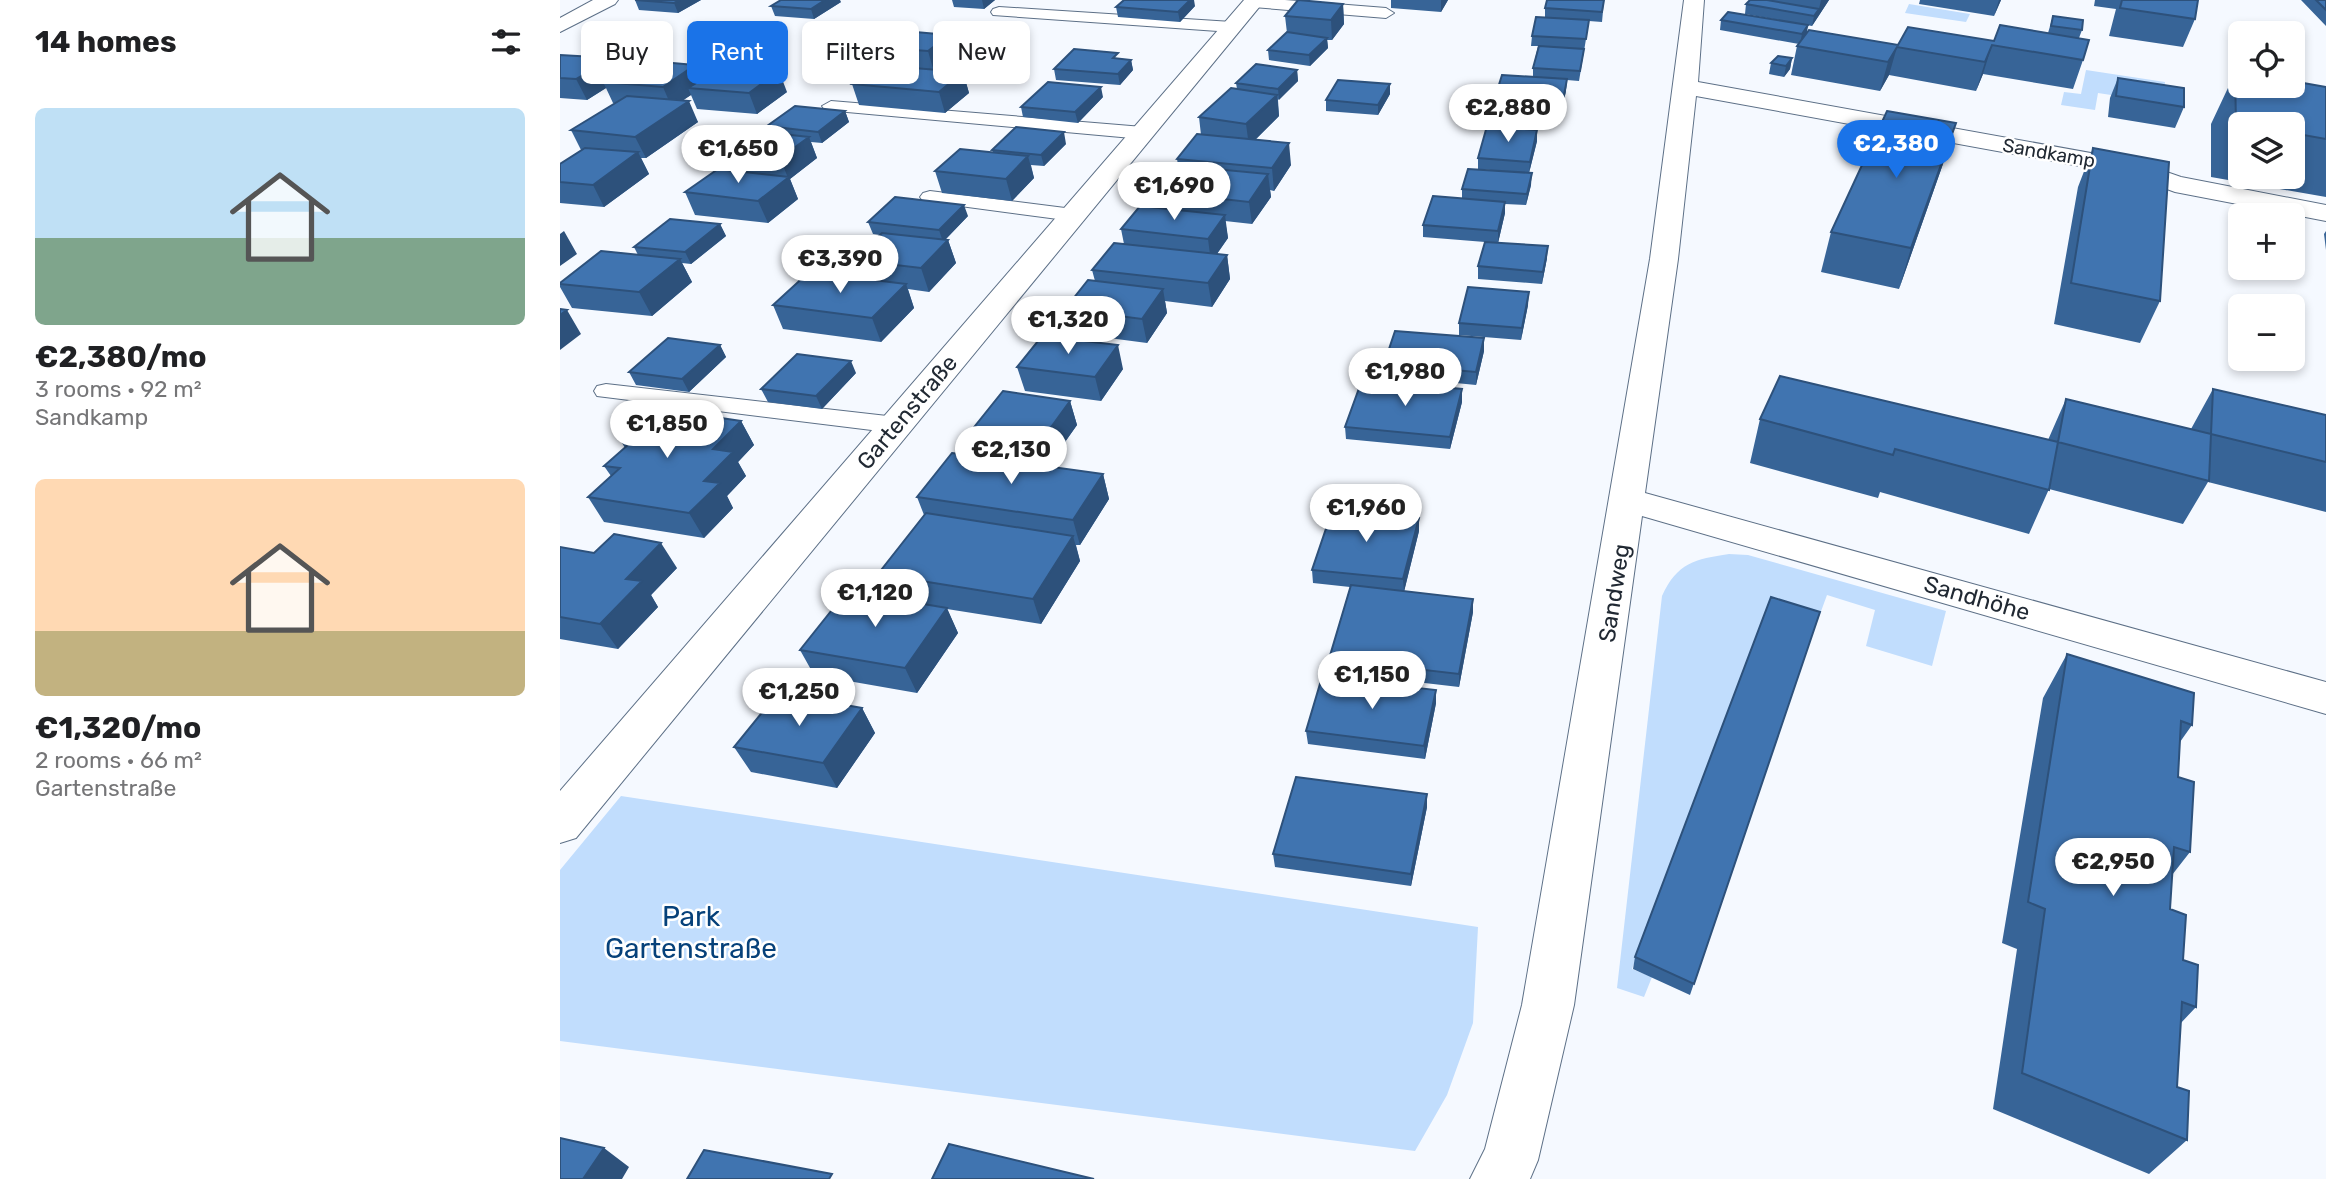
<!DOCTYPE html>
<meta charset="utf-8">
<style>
body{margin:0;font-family:Rubik,sans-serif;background:#f6f6f6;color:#202124;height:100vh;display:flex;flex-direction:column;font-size:26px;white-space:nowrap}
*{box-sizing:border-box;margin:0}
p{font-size:23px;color:#757577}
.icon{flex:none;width:38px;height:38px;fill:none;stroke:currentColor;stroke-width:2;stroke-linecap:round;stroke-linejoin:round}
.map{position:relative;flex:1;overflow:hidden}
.details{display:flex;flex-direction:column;background:#fff;width:560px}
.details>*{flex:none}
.hud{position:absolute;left:21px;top:21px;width:665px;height:63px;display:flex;gap:14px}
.controls{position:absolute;left:1668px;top:21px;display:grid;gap:14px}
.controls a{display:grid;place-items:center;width:77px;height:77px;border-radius:10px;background:#fff;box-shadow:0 4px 10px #0003;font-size:35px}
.price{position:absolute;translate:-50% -60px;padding:0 16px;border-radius:24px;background:#fff;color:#222;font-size:23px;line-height:46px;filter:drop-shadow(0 2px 4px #0008)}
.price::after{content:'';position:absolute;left:50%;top:42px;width:21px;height:16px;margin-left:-10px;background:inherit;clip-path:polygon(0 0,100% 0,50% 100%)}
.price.on{background:#1a73e8;color:#fff}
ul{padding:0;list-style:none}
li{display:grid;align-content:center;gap:14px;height:371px;padding:0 35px}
li span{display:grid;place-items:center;height:217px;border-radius:10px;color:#555}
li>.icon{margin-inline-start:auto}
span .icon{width:126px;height:126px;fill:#fffc;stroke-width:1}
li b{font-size:30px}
h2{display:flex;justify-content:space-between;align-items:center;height:84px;padding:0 35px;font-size:30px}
.tag{padding:0 24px;border-radius:10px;background:#fff;box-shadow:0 4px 10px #0003;font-size:24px;line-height:63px}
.tag.on{background:#1a73e8;color:#fff}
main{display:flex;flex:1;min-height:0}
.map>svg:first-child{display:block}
.green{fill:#c1ddfd}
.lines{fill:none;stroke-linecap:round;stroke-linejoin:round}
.lane-casing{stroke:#5d7087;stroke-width:2}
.street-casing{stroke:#5d7087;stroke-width:2}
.lane{fill:#fff;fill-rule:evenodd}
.street{fill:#fff;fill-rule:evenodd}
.wall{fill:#376497;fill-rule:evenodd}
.shaded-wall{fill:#2d517b}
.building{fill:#4074b0;stroke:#2d517b;stroke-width:2}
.labels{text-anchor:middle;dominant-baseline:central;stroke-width:5;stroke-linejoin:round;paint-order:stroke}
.far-street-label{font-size:19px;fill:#212933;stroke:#fff}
.street-label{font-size:23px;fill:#212933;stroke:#fff}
.near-park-label{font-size:28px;fill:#06417a;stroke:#fff}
</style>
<main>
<section class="details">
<h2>14 homes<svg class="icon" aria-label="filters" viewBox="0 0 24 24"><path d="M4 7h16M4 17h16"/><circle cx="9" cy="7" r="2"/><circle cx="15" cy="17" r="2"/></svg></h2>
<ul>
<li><span style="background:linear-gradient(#bfe0f5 60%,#7fa58c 0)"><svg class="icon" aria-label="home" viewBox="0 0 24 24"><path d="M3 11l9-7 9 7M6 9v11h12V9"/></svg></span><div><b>€2,380/mo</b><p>3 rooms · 92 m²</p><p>Sandkamp</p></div></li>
<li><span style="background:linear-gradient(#ffd9b3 70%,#c2b280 0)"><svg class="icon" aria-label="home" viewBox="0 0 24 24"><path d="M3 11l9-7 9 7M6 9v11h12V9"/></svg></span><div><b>€1,320/mo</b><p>2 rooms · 66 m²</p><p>Gartenstraße</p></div></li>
</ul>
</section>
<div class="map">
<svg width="1766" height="1179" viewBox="0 0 1766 1179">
<rect width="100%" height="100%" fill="#f5f9ff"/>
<path class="green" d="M1349,4L1410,14L1406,22L1345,13Z
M1526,70L1605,82L1603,103L1538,93L1535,110L1501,105L1504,92L1521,94Z
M1169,554L1188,555L1386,611L1372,666L1306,646L1315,610L1267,595L1256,625L1207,610L1072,969L1092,977L1084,997L1057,988L1102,596C1117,563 1135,559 1169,554Z
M61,796L918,927L913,1023L887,1095L855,1151L0,1041V870Z"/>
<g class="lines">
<g class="lane-casing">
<path id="lane" d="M687,0H725L826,8L834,13L826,18L693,7L688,5Z
M439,7L672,22L680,27L672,32L433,15L431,12L433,9Z
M271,101L583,127L592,133L583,139L265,110L262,106Z
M370,191L513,209L520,211L523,215L520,219L513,221L363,201L360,197L363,193Z
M46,384L336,417L345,419L349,425L345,431L336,433L37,396L34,391L37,386Z"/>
</g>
<g class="street-casing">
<path id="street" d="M33,0H58L55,4L0,32V18Z
M684,0H705L16,838L0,843V791Z
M1124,0H1144L1138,82L1575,161L1621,177L1766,205V221L1615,192L1569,175L1136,96L1118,259L1085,493L1766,682V714L1082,516L1014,1005L978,1160L970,1179H910L925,1149L962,1005L1090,259Z"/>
</g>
<use href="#lane" class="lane"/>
<use href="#street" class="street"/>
</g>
<path class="wall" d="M75,0H141L118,13L79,10Z
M392,0H435L424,9L394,7Z
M831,0H888L881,12L831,8Z
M1044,0L1042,22L1029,21L1019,81L1007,80L1006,90L1000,122L932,118V107L973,77V68L978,46H971L972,36L985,18V8Z
M1190,0H1269L1252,26L1185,14L1186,4Z
M1360,0H1441L1434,16L1359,4Z
M1535,0H1638L1635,19L1623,47L1549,36L1556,9L1534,6Z
M1741,0H1766V26Z
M281,2L254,19L215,16L211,6Z
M783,4L784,24L772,40H767L768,48L750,66L709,60L708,50L727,33L725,16Z
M635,6L620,22L558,17L556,7Z
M1493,16L1522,30L1519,38L1523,60L1513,89L1423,74L1416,91L1329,75L1320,91L1231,75L1237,46L1239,44L1160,30L1161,20L1248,25L1247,32L1338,45L1434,41L1488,33Z
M333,30L395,55L376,70L403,72L409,93L385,113L299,105L292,84L317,65L311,47Z
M0,55L53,58L60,72L135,65L142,80L227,92L197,114L137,109L131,95L122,100L138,122L86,158H81L89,174L44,207L0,203V164L21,150L11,130L55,103H53L46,88L27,100L0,98Z
M1232,58L1230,69L1224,77L1209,74L1211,63Z
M560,59L571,60L573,70L560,85L496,80L494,69Z
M737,70L738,81L718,100L719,116L695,140L731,165L714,191L710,190L711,197L692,224L665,221L668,238L657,254L667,255L670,279L652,307L605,301L607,313L587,343L511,333L505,309L535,281L532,270L564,244L561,229L594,207L591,191L618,165L617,159L641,135L639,117L677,89L676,83Z
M1675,73L1766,87V197L1651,177V124ZM1680,124H1732V177H1680Z
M1558,78L1624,107L1615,128L1548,117L1550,98Z
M830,94L818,115L766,111V100Z
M543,97L518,123L463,117L461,107Z
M285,111L289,122L262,143L251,142L257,158L230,179L238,199L208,223L135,215L125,192L172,171L164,153L210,132L207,126Z
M1396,123L1384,161L1339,289L1261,272L1271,232Z
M977,130V141L969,173L918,169V158Z
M506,144L484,166L471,165L474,178L452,201L382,193L375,171L433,152L432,150Z
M1533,148L1600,301L1580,343L1494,324L1518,187Z
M971,185L966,205L945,204V213L938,243L987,258L982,284L918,279V266L925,242L863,237V225L902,198V189Z
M408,216L385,240H388L396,263L369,292L348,289L354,308L321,342L223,329L213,305L299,278L293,260L320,235L313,234L308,222Z
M160,224L166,236L131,264L122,263L132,282L92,316L12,308L0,287V283L78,255L74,247Z
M1766,231V250L1764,234Z
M968,305L961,340L899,335V323Z
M924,338V351L916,385L825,376L824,364Z
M160,345L166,357L129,392L76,385L69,372Z
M457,367L563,369L541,401L465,391Z
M296,373L262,409L208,402L201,389Z
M1653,389L1766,415V512L1648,482L1623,524L1489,489L1469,534L1320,492L1318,498L1190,463L1200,419L1488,440L1506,399L1631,429Z
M510,401L517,425L488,466L420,456L411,431Z
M902,402L890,449L786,439L785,427Z
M181,421L194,445L178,462L186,476L167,496L173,508L144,538L44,522L28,497L51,476L44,466L65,448L57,434Z
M543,474L549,499L520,545H516L520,561L481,624L387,609L398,633L357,693L254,675L240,650L329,598L318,574L364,515L357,497Z
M859,531L844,591L913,599V612L899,687L770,672L769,659L790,587L753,583L752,570Z
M0,547L117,568L91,595L98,607L58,649L0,639Z
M1260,612L1130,995L1073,969L1075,957Z
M1507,654L1632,725L1620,742L1618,777L1630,852L1612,875L1610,909L1636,1007L1620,1024L1617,1087L1627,1140L1589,1174L1433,1109L1457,949L1442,943L1483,698Z
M876,690V703L865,759L748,744L746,731Z
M302,708L315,733L277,788L191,772L174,747Z
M867,794V807L851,886L715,867L713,854Z"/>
<path class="shaded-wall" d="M120,0H141L118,13L114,3Z
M265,0H280L281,2L254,19L251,9Z
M422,0H435L424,9Z
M630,0H634L635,6L620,22L618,12Z
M881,0H888L881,12Z
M1261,0H1269L1252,26L1254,16L1259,9Z
M1439,0H1441L1434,16Z
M783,4L784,24L772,40L771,20Z
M1248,25L1246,36L1240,44L1242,34Z
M389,35L395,55L374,72L368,51Z
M767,38L768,48L750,66L749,55Z
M1432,45L1423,74L1416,91L1425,62Z
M1337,47L1329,75L1320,91L1328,62Z
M53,58L62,78L43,82L46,88L27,100L16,79Z
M1232,58L1230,69L1224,77L1226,66Z
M571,60L573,70L560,85L558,74Z
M135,65L144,85L128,88L131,95L112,108L103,87Z
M737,70L738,81L719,100L718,89Z
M219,71L227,92L197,114L189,93Z
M403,72L409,93L385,113L379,92Z
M1007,79L1006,90L1000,122L1001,111Z
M830,84V94L818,115V105Z
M541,87L543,97L518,123L515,112Z
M717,95L719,116L689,146L686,124Z
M129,101L138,122L86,158L75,137Z
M285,111L289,122L262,143L258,132Z
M1396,123L1384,161L1339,289L1351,248Z
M977,130V141L969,173L970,162Z
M504,132L506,144L484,166L481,155Z
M249,137L257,158L230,179L238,199L208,223L198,201L228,178L220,158Z
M729,143L731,165L714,191L712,168Z
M78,152L89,174L44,207L33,185Z
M468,156L474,178L452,201L446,179Z
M972,173L971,185L966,205L967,194Z
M708,174L711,197L692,224L689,202Z
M945,202V213L938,243V231Z
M404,205L408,216L383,242L379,230Z
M665,215L668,238L651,262L648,239Z
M160,224L166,236L131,264L125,252Z
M4,231L17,254L0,266V234Z
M388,240L396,263L369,292L361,268Z
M988,246L987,258L982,284L983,272Z
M667,255L670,279L652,307L648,283Z
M120,259L132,282L92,316L79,292Z
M346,284L354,308L321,342L312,318Z
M603,289L607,313L587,343L582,319Z
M969,292L968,305L961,340L962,328Z
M7,310L21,334L0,350V315Z
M924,338V351L916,385V372Z
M160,345L166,357L129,392L122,379Z
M558,345L563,369L541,401L535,377Z
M291,361L296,373L262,409L256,396Z
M902,389V402L890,449V437Z
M510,401L517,425L488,466L481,441Z
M181,421L194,445L178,462L186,476L167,496L173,508L144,538L129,513L144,481L153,449Z
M543,474L549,499L520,545L513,520Z
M859,518V531L844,592L843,579Z
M513,536L520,561L481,624L473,599Z
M101,543L117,568L91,595L98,607L58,649L40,624L66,579Z
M913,599V612L899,687V674Z
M387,608L398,633L357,693L345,668Z
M876,690V703L865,759L864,746Z
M302,708L315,733L277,788L263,763Z
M867,794V807L851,886V874Z
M44,1148L69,1167L62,1179H23Z"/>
<path class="building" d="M75,0H120L114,3Z
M221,0H265L251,9L211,6Z
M564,0H630L618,12L556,7Z
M738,0L783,4L771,20L725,16Z
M987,0H1044L1042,12L985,8Z
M1190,0H1207L1259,9L1254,16L1186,4Z
M1562,0H1638L1635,19L1560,8Z
M1756,0H1766V10Z
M1168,12L1248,25L1242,34L1161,20Z
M1493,16L1523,20L1522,30L1491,26Z
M976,17L1029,20L1026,39L972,36Z
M1440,25L1529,40L1523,60L1432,45L1425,62L1337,47L1328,62L1237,46L1249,30L1338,45L1348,27L1434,41Z
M333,30L389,35L368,51L311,47Z
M727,32L767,38L749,55L708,50Z
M979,46L1024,49L1020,71L973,68Z
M514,49L558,53L553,58L571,60L558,74L494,69Z
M0,55L53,58L16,79L0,78Z
M1218,56L1232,58L1226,66L1211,63Z
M79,60L135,65L103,87L43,82Z
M696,64L737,70L718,89L676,83Z
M317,65L403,72L379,92L292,84Z
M165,66L219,71L189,93L128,88Z
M1675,73H1680V86H1732V81L1766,87V139L1732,133V124H1676Z
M942,75L1007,79L1001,111L932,107Z
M1558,78L1624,88V107L1556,96Z
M778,80L830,84L818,105L766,100Z
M488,82L541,87L515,112L461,107Z
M671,88L717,95L686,124L639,117Z
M67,96L129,101L75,137L11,130Z
M235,106L285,111L258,132L207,126Z
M1327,111L1396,123L1351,248L1271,232Z
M927,126L977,130L970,162L918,158Z
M456,127L504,132L481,155L432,150Z
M195,131L249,137L220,158L164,153Z
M637,134L729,143L712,168L617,159Z
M25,148L78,152L33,185L0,182V164Z
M1533,148L1609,162L1600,301L1511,283Z
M400,149L468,156L446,179L375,171Z
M613,165L708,174L689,202L591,191Z
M158,169L229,177L198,201L125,192Z
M908,169L972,173L967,194L902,189Z
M873,196L945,202L938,231L863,225Z
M335,197L404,205L379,230L308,222Z
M580,206L665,215L648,239L561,229Z
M110,219L160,224L125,252L74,247Z
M322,233L388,240L361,268L293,260Z
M925,242L988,246L983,272L918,266Z
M554,243L667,255L648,283L532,270Z
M41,251L120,259L79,292L0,284V283Z
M249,272L346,284L312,318L213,305Z
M528,280L603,289L582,319L505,309Z
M908,287L969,292L962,328L899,323Z
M0,309L7,310L0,315Z
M835,331L924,338L916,372L824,364Z
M482,336L558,345L535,377L457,367Z
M108,338L160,345L122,379L69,372Z
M237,354L291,361L256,396L201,389Z
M1220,376L1498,442L1506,399L1651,434L1653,389L1766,415V462L1651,434L1649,481L1498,442L1489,490L1335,449L1333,455L1200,419Z
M802,380L902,389L890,437L785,427Z
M443,391L510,401L481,441L411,431Z
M87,407L181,421L153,449L173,452L144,481L160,483L129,513L28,497L60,468L44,466L77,437L57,434Z
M392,453L543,474L513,520L357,497Z
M773,508L859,518L843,579L752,570Z
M366,513L513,536L473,599L318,574Z
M54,534L101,543L66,579L82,581L40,624L0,617V547L34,553Z
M791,585L913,599L899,674L769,659Z
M287,591L387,608L345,668L240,650Z
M1211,597L1260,612L1134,984L1075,957Z
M1507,654L1634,693L1632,725L1621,721L1618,777L1634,782L1630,852L1614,847L1610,909L1626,915L1623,960L1638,965L1636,1007L1622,1002L1617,1087L1629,1091L1627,1140L1462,1073L1485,909L1468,902Z
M762,677L876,690L864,746L746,731Z
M218,693L302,708L263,763L174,747Z
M736,777L867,794L851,874L713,854Z
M0,1138L44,1148L23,1179H0Z
M389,1144L534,1179H372Z
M144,1150L272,1174L269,1179H127Z"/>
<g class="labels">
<g class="far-street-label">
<text transform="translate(1489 153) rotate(10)">Sandkamp</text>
</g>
<g class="street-label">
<text transform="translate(347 412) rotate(-50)">Gartenstraße</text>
<text transform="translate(1054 593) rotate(-81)">Sandweg</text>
<text transform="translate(1417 598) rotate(16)">Sandhöhe</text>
</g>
<g class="near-park-label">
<text x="131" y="916">Park<tspan x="131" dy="32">Gartenstraße</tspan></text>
</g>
</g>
</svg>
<div class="controls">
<a><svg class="icon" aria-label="locate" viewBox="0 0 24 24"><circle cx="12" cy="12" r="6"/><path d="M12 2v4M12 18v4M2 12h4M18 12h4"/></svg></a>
<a><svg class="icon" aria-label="layers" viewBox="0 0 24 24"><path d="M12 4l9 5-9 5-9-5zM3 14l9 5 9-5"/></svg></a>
<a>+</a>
<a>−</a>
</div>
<b class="price" style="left:948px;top:144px">€2,880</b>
<b class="price on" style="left:1336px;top:180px">€2,380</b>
<b class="price" style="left:178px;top:185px">€1,650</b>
<b class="price" style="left:614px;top:222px">€1,690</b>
<b class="price" style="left:280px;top:295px">€3,390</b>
<b class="price" style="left:508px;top:356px">€1,320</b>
<b class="price" style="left:845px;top:408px">€1,980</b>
<b class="price" style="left:107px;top:460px">€1,850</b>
<b class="price" style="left:451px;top:486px">€2,130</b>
<b class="price" style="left:806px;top:544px">€1,960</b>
<b class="price" style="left:315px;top:629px">€1,120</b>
<b class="price" style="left:812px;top:711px">€1,150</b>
<b class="price" style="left:239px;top:728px">€1,250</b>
<b class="price" style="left:1553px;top:898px">€2,950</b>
<div class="hud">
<a class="tag">Buy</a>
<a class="tag on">Rent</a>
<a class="tag">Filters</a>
<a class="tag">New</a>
</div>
</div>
</main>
